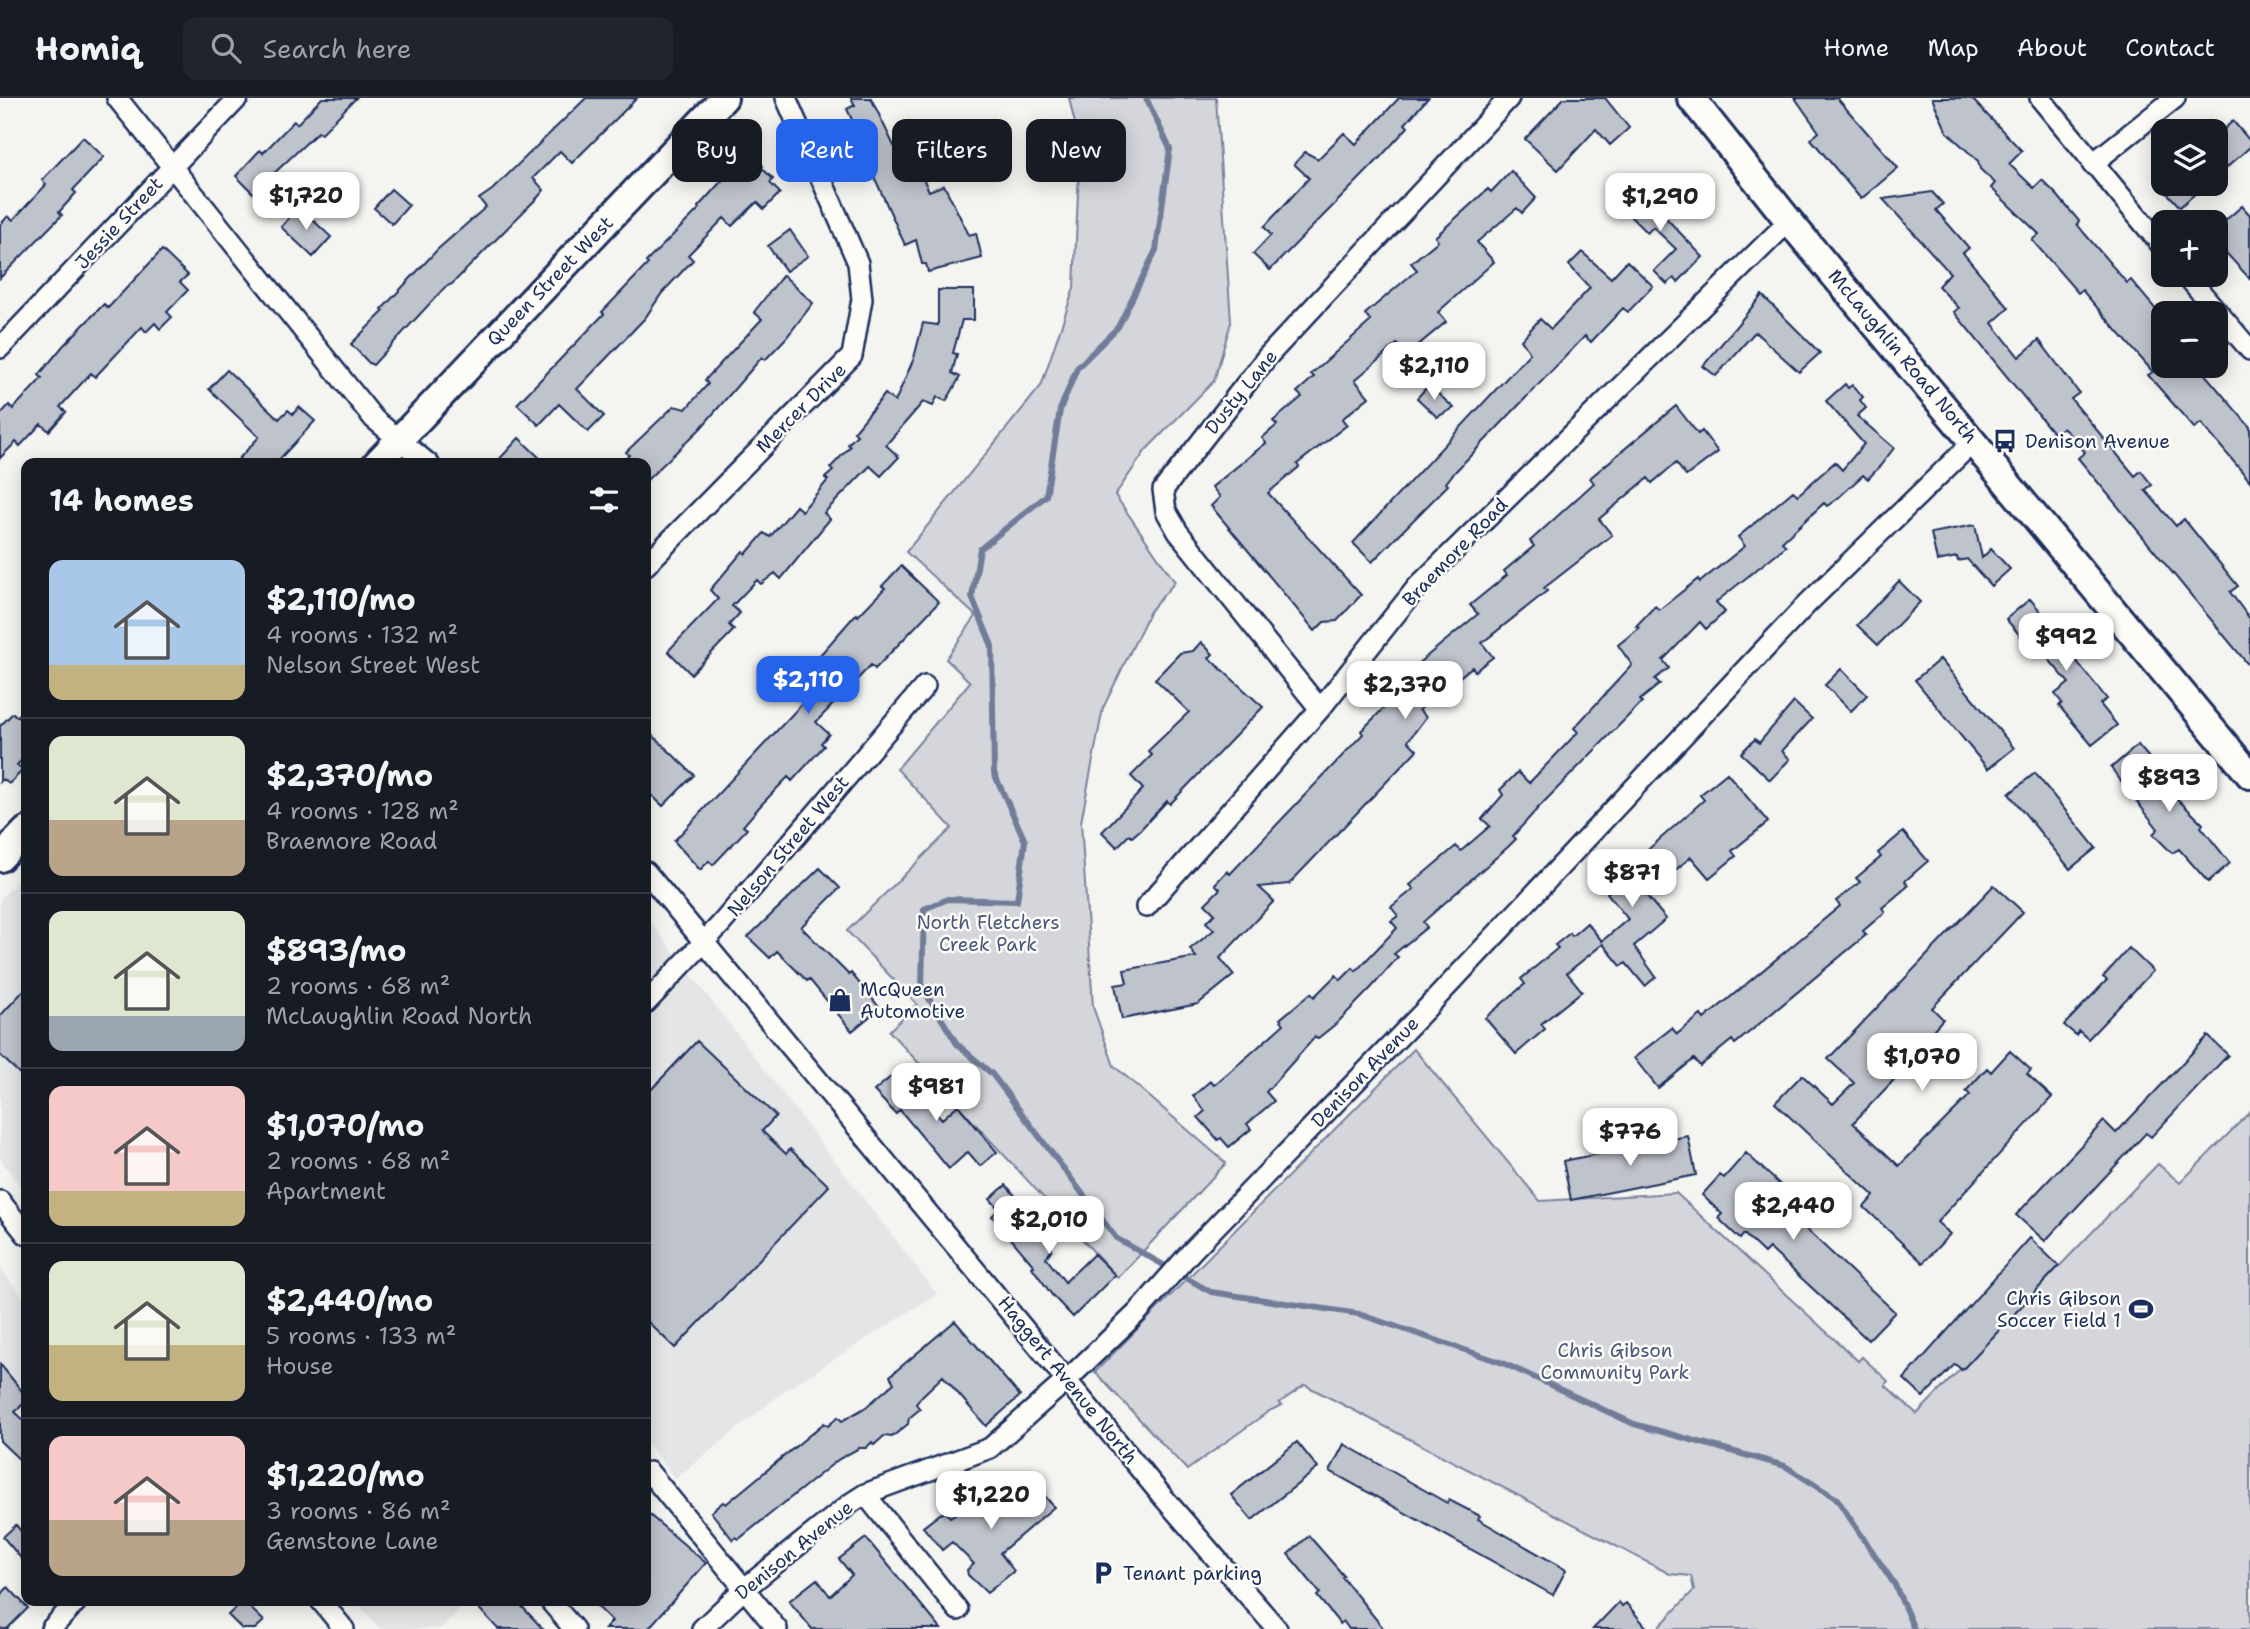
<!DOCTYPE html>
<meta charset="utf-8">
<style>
body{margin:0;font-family:"Shantell Sans",sans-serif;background:#20242c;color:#f1f3f6;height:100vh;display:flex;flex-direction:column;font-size:26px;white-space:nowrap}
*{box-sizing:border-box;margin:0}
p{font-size:23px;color:#9ea1a6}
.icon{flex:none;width:38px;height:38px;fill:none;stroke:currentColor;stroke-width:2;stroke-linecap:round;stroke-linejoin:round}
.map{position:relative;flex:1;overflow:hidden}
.sheet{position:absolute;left:21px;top:360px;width:630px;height:1148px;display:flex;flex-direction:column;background:#171b24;border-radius:14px;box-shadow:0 4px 18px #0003}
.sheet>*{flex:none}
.hud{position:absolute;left:672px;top:21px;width:665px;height:63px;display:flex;gap:14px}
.tools{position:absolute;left:2151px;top:21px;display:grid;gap:14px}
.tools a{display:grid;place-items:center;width:77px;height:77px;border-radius:14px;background:#171b24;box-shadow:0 4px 18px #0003;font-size:35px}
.price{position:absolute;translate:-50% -60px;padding:0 16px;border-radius:14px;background:#fff;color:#222;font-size:23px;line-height:46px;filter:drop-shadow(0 2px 4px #0008)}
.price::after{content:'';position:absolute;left:50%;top:42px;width:21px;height:16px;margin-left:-10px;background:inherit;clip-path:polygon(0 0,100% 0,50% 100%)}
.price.on{background:#2563eb;color:#fff}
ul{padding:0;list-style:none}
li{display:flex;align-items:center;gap:21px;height:175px;padding:0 28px}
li+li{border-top:2px solid #363941}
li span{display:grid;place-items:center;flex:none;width:196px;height:140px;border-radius:14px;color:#555}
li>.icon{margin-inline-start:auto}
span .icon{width:84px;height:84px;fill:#fffc;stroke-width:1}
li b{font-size:30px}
h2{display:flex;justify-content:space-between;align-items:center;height:84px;padding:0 28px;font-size:30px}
.chip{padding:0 24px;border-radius:14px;background:#171b24;box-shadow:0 4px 18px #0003;font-size:24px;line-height:63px}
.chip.on{background:#2563eb;color:#fff}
header{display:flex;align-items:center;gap:42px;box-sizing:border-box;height:98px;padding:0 35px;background:#171b24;border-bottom:2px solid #363941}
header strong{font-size:33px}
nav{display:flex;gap:38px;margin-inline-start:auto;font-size:24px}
.search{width:490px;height:63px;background:#20242c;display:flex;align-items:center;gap:18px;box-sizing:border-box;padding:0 24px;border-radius:14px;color:#9ea1a6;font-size:26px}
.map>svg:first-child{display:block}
.built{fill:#e4e5e6}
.green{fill:#d4d6db;stroke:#78829c;stroke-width:2}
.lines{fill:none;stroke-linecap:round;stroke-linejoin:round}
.stream{stroke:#717c98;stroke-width:6}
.building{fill:#bfc3cc;stroke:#1b2f5e;stroke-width:2}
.minor-casing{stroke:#1b2f5e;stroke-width:24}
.secondary-casing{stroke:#1b2f5e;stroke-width:32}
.minor{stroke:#fdfcf7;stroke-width:19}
.secondary{stroke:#fdfcf7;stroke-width:26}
.labels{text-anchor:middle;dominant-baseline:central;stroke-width:5;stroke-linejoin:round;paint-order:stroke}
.street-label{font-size:19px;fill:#1b2f5e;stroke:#fdfcf7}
.poi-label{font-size:19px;fill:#1b2f5e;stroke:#fdfcf7;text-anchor:start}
.park-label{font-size:19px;fill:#49597d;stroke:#fdfcf7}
</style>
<header>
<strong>Homiq</strong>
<div class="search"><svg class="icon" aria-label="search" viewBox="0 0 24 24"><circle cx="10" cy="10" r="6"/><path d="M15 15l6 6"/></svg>Search here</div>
<nav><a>Home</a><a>Map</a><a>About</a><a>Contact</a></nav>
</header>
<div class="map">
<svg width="2250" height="1531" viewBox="0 0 2250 1531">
<rect width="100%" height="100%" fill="#f4f4f1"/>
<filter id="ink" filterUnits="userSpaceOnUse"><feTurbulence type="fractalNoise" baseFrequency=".0143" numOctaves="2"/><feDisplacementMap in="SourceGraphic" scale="14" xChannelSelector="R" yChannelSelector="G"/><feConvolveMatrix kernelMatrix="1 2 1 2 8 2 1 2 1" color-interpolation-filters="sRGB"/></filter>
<g filter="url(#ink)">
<path class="built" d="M26,774V1095L0,1061V801Z
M646,818L937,1196L784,1293L675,1381L646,1343Z
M0,1170L26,1203V1311L0,1336Z
M356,1503H468L440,1531H380Z"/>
<path class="green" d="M1069,0H1216L1231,224L1214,283L1146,352L1115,397L1175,484L1150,513L1103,610L1081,724L1093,909L1114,968L1226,1065L1118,1180L889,933L917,906L847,833L952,730L897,671L970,584L946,561L976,518L906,454L1041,288L1074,190L1080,47Z
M1414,951L1540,1103L1676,1095L1858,1263L1862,1259L1888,1283L1885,1287L1917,1316L2158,1066L2180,1085L2250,1014V1531H1657L1694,1492L1691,1478L1670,1476L1305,1287L1279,1305L1282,1307L1269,1313L1187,1372L1095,1274Z"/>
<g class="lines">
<path class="stream" d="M1146,0L1170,51L1156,152L1118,229L1077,270L1060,312L1046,398L980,451L972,499L992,548L994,675L1025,743L1017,803L948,801L924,811L922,889L957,946L992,976L1116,1140L1211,1194L1359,1216L1503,1265L1634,1326L1785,1368L1837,1401L1895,1487L1914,1531"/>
</g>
<path class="building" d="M322,0H356L321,36L318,34L253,95L236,78L260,52L263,55L294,23L297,26Z
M586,0H637L572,65L560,53L533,80L544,92L539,98L452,186L445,189L373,267L369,265L351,246L384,213L382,211L438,151L486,109L479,101L492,92Z
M851,0H871L894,48L905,43L929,93L944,87L969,137L976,135L982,160L928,174L926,166H922L916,142L905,147L850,25L853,24L847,11L855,7Z
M1399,0H1428L1405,26L1408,29L1375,65L1270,172L1253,156L1271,137L1264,129L1309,80L1294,66L1305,54L1318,61L1344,35L1356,46Z
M1564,0H1605L1629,30L1610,47L1596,31L1558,72L1525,41Z
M1795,0H1837L1898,70L1861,101L1811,41L1819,34Z
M1932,0H1971L2022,53L2009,66L2034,90L2042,82L2058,98L2079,123L2077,126L2085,136L2127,185L2131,182L2163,220V268H2198L2250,329V383L2201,325L2194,330L2148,277L2153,274L2082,192L2078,195L2032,142L2039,136L1991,90L1995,85L1980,71L1978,63L1947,34Z
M2233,23L2250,43V49L2216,79V38Z
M83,39L104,59L73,92L76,95L59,114L62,117L0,180V127L8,118L13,122L46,87L42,82Z
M748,54L763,68L762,70L773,81L770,85L780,95L764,111L757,104L732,128L724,120L688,157L693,162L662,195L645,220L577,291L604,318L588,334L559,306L539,327L517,306L604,216L602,214L648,166L646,164L699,111L698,109Z
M1511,73L1536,100L1522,115L1517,110L1477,144L1494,164L1438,214L1446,224L1406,257L1397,246L1355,282L1369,299L1342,321L1347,327L1297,366L1299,369L1268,395L1361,497L1337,523L1324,524L1315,533L1211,408L1220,399L1212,389L1266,345L1262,340L1277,327L1273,323L1302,299L1297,294L1314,279L1311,276L1371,223L1365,216L1417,172L1411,165L1438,143L1435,139L1488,91L1491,94Z
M1631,83L1703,159L1678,184L1674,180L1667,186L1654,173L1676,151L1653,129L1647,135L1613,101Z
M2159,86H2206L2180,109Z
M391,91L409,107L392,126L374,110Z
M1932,94L1943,106L1936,112L1969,150L1963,155L2009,210L1992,225L2019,259L2039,242L2079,295L2071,301L2135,378L2141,373L2152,387L2145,392L2176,428L2184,421L2238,488L2230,494L2250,521V569L2078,360L2085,354L2063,329L2054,336L1954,214L1959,210L1938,188L1950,175L1883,101Z
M2242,108L2250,117V181L2216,144V136L2222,131L2219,128Z
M299,109L331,139L313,159L281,129Z
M790,132L808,158L786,173L768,148Z
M162,152L188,177L180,184L188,192L167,214L172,219L160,231L155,225L146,234L142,229L95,279L91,275L60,309L66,314L49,333L41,326L20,348L16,344L0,360V317L9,307L13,311L42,280L39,277L63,248L104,206L108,210Z
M1582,154L1611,180L1627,163L1653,188L1628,214L1623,210L1591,244L1585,238L1453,376L1446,385L1448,387L1372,464L1353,445L1530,255L1521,242L1540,221L1551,231L1590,190L1569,167Z
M783,177L813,205L786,240L765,262L762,259L700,331L646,383V366H620L629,357L626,354L674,308L686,311L708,286L705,282L762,221L754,214Z
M938,192H974V222H962L953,255L957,256L952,275L960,279L951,295L946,303L937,299L933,308L923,304L886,347L899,359L881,378L870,368L824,415L830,421L781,481L775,475L761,486L757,482L732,508L740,515L729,527L734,532L691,576L668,553L718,501L710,492L743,453L746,456L764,435L770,439L796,408L802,413L828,382L825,380L833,373L830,370L850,349L848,346L857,337L854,334L885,296L895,304L914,260L923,225L938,227Z
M1762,197L1820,255L1799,274L1755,234L1716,278L1703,268Z
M227,272L279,321L288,312L293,316L299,309L315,323L275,366H234L259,339L209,291Z
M1845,286L1848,290L1852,287L1863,299L1860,302L1866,310L1857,318L1894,350L1880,368L1868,381L1863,377L1837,401L1827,408L1824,405L1782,444L1786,448L1716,504L1725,514L1706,531L1700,524L1663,562L1669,570L1655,581L1660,586L1640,602L1642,604L1539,709L1513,738L1516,741L1509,748L1423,824L1427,829L1394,856L1398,859L1372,889L1337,925L1317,941L1315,939L1266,994L1274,1003L1247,1026L1251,1031L1229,1049L1221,1040L1218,1042L1198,1019L1205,1013L1193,998L1210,983L1214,987L1248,958L1284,926L1280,921L1311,895L1314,899L1336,877L1341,882L1353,870L1356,873L1397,830L1391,823L1398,818L1391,809L1414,791L1410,787L1456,748L1461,753L1490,728L1482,721L1503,697L1500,692L1518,674L1529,685L1578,634L1574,630L1632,567L1618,547L1639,530L1636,528L1655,508L1659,512L1698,481L1700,484L1745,448L1738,439L1793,393L1798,397L1835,364L1842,372L1864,346L1826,303Z
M1429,287L1435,293L1454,310L1437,319L1417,300Z
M1676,308L1698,336L1702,333L1718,354L1686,378L1676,365L1652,385L1648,380L1599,421L1612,437L1544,490L1547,493L1482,545L1493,559L1475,573L1472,569L1419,612L1426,619L1408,643L1417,652L1289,786L1259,789L1274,803L1220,860L1234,877L1198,906L1122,921L1115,887L1127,885L1124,872L1196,859L1190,851L1214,832L1206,824L1215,816L1205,806L1220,791L1215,786L1227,773L1230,776L1363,636L1361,633L1385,609L1387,600L1407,579L1404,577L1478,516L1470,507L1507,477L1504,473L1534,448L1530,443L1594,385L1590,380Z
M519,340L546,366H495Z
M1975,427L1982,460L1991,451L2010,471L1991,488L1967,461L1958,463L1957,459L1937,463L1931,435Z
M901,468L939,504L875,571L871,567L816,624L829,636L821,645L824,648L792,683L788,679L761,707L743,728L747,731L713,767L709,763L700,772L674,743L813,594L799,581L856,516L858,518L885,490L882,488Z
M1899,483L1920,504L1878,547L1857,527Z
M2030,501L2078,557L2075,561L2107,601L2100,606L2117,627L2092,647L2059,608L2062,605L2055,596L2069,585L2028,537L2023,541L2006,521Z
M1201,544L1213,556L1209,560L1263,609L1170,706L1167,703L1140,732L1132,739L1129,737L1117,749L1102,734L1143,691L1131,678L1152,657L1148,653L1189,614L1155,581L1180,555L1193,553Z
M1940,561L2014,650L1988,671L1915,582Z
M1841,571L1867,597L1851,613L1825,587Z
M1794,604L1812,621L1782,653L1790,661L1770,682L1741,655L1755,641L1759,645Z
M26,608V658L17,667L23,672L9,686L3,681L0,684V628L13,615L17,619Z
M646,631L694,677L663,708L646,692Z
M2138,647L2168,682L2163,687L2203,726L2201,729L2230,765L2208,784L2179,751L2172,755L2153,736L2158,731L2111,670Z
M1727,675L1768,724L1732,753L1736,758L1709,780L1691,759L1646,797L1666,821L1634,848L1656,879L1645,888L1626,865L1621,868L1603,846L1567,875L1582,893L1541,926L1545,931L1516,956L1485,920L1525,886L1521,881L1558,850L1555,847L1570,835L1572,838L1587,825L1602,843L1628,821L1607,795L1637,770L1633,765L1704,702L1700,697Z
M2035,675L2096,750L2070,771L2009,696Z
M1903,734L1928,763L1905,783L1908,788L1882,810L1885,814L1863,833L1866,837L1735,946L1732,942L1700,968L1694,961L1658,990L1634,960L1672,930L1677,936L1701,917L1704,921L1809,834L1840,808L1836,803L1860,784L1856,780L1881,759L1878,755Z
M820,770L840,790L801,829L849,877L851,875L880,910L852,933L809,881L807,883L777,853L770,860L748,839Z
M1994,787L2023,814L1932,910L1943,921L1925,941L1929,945L1853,1025L1899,1068L1970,997L1966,993L1987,970L1991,974L2010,953L2031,972L2027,976L2052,999L1937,1124L1950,1136L1923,1165L1864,1109L1874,1098L1775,1005L1802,977L1833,1006L1854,985L1828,961Z
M2129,850L2153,873L2088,941L2079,933L2076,937L2064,927L2107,882L2103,879Z
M26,890V982L0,957V918Z
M2208,938L2228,957L2151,1039L2146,1035L2045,1143L2016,1117L2104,1023L2116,1035Z
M697,943L776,1018L762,1033L786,1056L790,1051L829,1088L675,1250L646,1222V997Z
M899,972L942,1021L958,1007L997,1054L980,1068L968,1054L949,1071L900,1012L896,1016L874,993Z
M1688,1038L1696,1077L1571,1102L1563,1063Z
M1746,1055L1802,1107L1792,1118L1895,1214L1868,1242L1769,1150L1764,1155L1744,1136L1740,1141L1718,1120L1722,1116L1702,1097L1720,1077L1724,1080Z
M1006,1087L1029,1114L1025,1117L1052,1151L1046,1160L1065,1184L1094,1156L1115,1177L1073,1219L1052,1197L1032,1169L1034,1168L992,1118L999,1111L990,1101Z
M2030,1140L2059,1168L1962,1272L1955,1266L1923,1299L1904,1281Z
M955,1223L1020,1298L986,1328L943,1278L922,1298L916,1306L920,1311L909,1320L908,1326L892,1339L884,1338L874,1347L872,1344L866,1350H859L839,1361L739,1441L736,1439L733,1442L711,1414L723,1404L726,1406L824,1325L828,1328L838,1319L842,1323L866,1309L894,1285L890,1278Z
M0,1266L26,1298V1303L15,1314L26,1324V1368L0,1343Z
M1297,1344L1318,1370L1252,1422L1231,1397Z
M1344,1346L1447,1405L1449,1402L1480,1418L1478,1421L1566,1472L1553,1497L1330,1373Z
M1029,1379L1054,1409L1000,1455L1014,1473L987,1495L968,1477L967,1472L974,1466L952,1444L942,1452L923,1429L940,1416L946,1414L950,1419L974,1404L983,1415Z
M646,1414L706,1465L648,1531H605L612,1523L592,1503H646Z
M16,1427L26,1439V1466L3,1439Z
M1309,1438L1344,1478L1342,1479L1384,1531H1349L1343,1523L1340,1526L1317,1498L1320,1495L1288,1456Z
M866,1440L908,1491L941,1531H812L789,1503L817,1481L830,1498L852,1477L839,1461Z
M8,1489L28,1510L7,1531H0V1498Z
M243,1503L264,1523L255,1531H242L228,1517Z
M472,1503H517L543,1531H498Z
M1619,1504L1622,1508L1626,1505L1648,1531H1593Z"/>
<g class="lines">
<g class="minor-casing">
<path id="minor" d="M117,0L374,321L429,366
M2040,0L2163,149
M2092,66L2175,0
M2186,177L2250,252
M0,250L238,0
M646,467L852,258L862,201L858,165L786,0
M1320,611L1178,434L1166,413L1163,392L1267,259L1509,0
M646,774L1163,1399L1277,1531
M1146,809L1320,611L1418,488L1789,123
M646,905L721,826L925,588
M0,1103L26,1136
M649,1374L777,1531
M865,1396L958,1512
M321,1503L344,1531
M550,1503L574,1531
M51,1531L77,1503
M702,1531L744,1491L851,1405L865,1396L990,1350L1068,1281L1138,1214L1191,1154L1426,911L1806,507L1974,343"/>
</g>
<g class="secondary-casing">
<path id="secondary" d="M1691,0L1789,123L2250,677
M376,366L724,0
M0,760L26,733"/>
</g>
<use href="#minor" class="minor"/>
<use href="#secondary" class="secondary"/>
</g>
</g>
<defs>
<g id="bus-bare" transform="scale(1.89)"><path d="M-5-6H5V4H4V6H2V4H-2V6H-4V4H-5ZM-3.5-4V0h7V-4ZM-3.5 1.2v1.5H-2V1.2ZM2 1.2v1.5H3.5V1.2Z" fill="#1b2f5e" stroke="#fdfcf7" stroke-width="2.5" paint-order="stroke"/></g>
<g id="shop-bare" transform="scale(1.89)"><path d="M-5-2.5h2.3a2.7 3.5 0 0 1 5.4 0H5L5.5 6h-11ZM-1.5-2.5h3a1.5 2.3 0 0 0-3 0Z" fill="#1b2f5e" stroke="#fdfcf7" stroke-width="2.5" paint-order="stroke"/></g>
<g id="stadium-bare" transform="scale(1.89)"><path d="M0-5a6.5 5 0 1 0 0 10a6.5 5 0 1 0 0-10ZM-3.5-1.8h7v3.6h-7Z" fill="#1b2f5e" stroke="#fdfcf7" stroke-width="2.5" paint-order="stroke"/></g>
<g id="parking-bare" transform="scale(1.89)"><path d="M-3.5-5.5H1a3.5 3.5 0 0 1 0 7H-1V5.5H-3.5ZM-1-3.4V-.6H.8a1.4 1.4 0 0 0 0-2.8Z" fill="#1b2f5e" stroke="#fdfcf7" stroke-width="2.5" paint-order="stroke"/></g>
</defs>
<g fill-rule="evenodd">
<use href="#bus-bare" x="2005" y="343"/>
<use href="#shop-bare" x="840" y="902"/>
<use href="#stadium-bare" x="2141" y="1211"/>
<use href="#parking-bare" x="1103" y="1475"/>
</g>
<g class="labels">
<g class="street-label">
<text transform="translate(119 125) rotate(-47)">Jessie Street</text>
<text transform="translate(550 183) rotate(-46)">Queen Street West</text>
<text transform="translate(1903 258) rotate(50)">McLaughlin Road North</text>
<text transform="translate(1241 294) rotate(-51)">Dusty Lane</text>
<text transform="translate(801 310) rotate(-45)">Mercer Drive</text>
<text transform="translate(1455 454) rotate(-46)">Braemore Road</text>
<text transform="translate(788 748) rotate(-50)">Nelson Street West</text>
<text transform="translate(1365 974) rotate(-46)">Denison Avenue</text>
<text transform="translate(1068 1282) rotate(51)">Haggert Avenue North</text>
<text transform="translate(794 1452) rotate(-39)">Denison Avenue</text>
</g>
<g class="poi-label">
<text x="2025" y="343">Denison Avenue</text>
<text x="860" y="891">McQueen<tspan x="860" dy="22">Automotive</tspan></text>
<text x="2121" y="1200" text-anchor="end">Chris Gibson<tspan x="2121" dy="22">Soccer Field 1</tspan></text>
<text x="1123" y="1475">Tenant parking</text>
</g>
<g class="park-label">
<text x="988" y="824">North Fletchers<tspan x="988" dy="22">Creek Park</tspan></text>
<text x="1615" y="1252">Chris Gibson<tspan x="1615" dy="22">Community Park</tspan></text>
</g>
</g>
</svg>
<div class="tools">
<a><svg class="icon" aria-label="layers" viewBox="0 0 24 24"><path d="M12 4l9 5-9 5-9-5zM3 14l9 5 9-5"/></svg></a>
<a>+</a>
<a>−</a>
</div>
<b class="price" style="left:306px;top:134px">$1,720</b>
<b class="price" style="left:1660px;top:135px">$1,290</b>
<b class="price" style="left:1434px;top:304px">$2,110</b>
<b class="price" style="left:2066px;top:575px">$992</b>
<b class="price on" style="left:808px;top:618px">$2,110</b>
<b class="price" style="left:1405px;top:623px">$2,370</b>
<b class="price" style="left:2169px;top:716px">$893</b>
<b class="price" style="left:1632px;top:811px">$871</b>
<b class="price" style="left:1922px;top:995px">$1,070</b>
<b class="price" style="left:936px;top:1025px">$981</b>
<b class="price" style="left:1630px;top:1070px">$776</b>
<b class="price" style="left:1793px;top:1144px">$2,440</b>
<b class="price" style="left:1049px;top:1158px">$2,010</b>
<b class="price" style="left:991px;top:1433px">$1,220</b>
<div class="hud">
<a class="chip">Buy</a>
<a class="chip on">Rent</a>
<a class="chip">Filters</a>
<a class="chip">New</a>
</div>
<section class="sheet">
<h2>14 homes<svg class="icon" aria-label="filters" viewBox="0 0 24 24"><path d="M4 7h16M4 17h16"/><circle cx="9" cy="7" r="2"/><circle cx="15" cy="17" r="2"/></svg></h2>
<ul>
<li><span style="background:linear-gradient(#a9c7e8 75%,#c2b280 0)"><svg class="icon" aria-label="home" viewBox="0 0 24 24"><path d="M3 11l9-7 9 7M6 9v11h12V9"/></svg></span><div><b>$2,110/mo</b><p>4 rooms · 132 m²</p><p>Nelson Street West</p></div></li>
<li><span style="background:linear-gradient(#dfe7d0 60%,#b9a48a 0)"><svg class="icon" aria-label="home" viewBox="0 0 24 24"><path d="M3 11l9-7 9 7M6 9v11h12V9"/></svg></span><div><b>$2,370/mo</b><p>4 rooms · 128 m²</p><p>Braemore Road</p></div></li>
<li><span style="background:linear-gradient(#dfe7d0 75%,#9aa5b1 0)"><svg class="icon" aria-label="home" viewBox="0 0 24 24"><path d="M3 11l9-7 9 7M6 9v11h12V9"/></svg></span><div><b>$893/mo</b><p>2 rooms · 68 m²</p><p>McLaughlin Road North</p></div></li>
<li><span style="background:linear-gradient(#f6c9c9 75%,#c2b280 0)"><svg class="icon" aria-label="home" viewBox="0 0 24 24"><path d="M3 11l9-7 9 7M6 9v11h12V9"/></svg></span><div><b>$1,070/mo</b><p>2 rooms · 68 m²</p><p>Apartment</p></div></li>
<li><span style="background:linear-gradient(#dfe7d0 60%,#c2b280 0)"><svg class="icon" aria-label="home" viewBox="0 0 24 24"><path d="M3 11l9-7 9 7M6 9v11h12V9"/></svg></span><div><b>$2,440/mo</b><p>5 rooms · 133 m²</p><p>House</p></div></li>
<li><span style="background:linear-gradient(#f6c9c9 60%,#b9a48a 0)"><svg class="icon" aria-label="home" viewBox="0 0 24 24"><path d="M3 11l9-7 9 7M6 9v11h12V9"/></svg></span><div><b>$1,220/mo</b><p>3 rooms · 86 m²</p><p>Gemstone Lane</p></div></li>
</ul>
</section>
</div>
